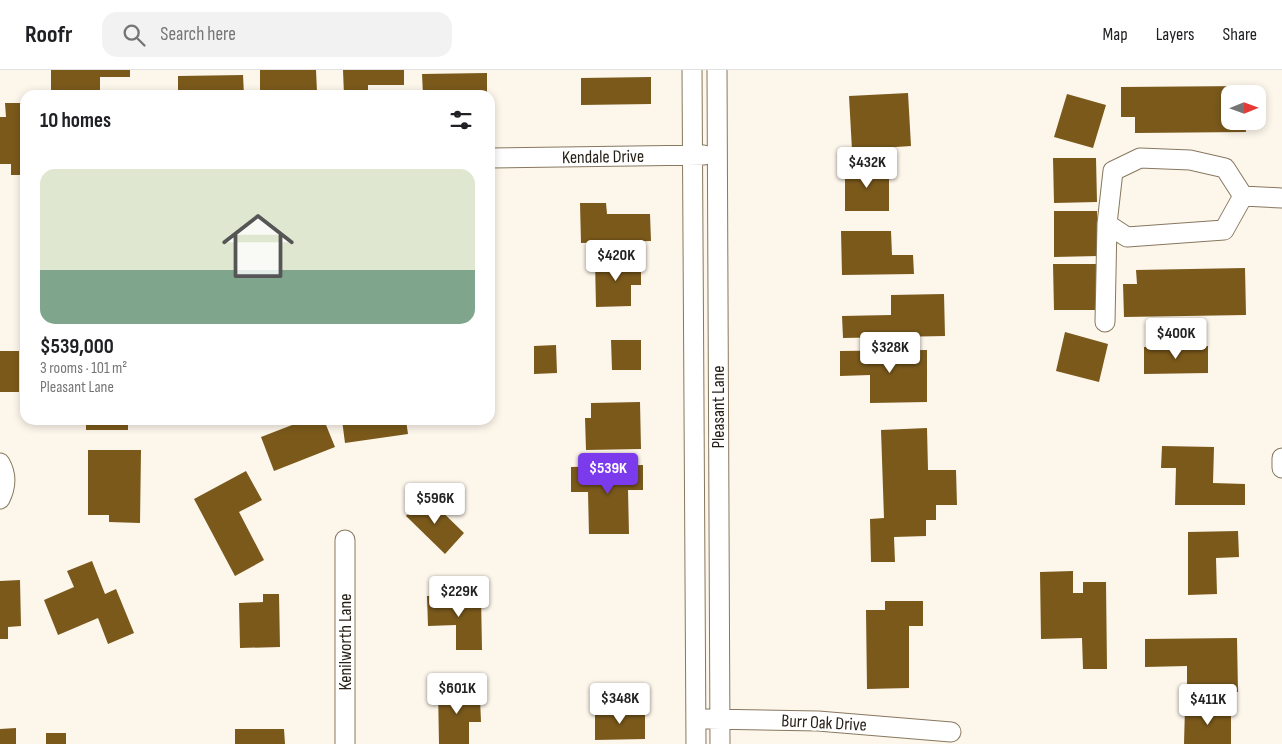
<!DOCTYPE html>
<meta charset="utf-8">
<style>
body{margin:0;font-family:"Sofia Sans Condensed",sans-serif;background:#f2f2f2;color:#202124;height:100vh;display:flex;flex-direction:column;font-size:19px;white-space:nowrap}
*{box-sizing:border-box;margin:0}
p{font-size:16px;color:#757577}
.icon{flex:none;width:28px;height:28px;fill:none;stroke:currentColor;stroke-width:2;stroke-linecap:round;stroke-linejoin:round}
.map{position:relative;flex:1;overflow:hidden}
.panel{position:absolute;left:20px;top:20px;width:475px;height:335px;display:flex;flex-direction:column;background:#fff;border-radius:15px;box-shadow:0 2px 8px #0003}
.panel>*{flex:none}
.needle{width:32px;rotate:89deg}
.controls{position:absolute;left:1221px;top:15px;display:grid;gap:10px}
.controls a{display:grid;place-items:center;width:45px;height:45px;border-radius:10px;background:#fff;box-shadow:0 2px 8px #0003;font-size:25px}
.price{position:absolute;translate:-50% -42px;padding:0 11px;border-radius:5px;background:#fff;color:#222;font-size:16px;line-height:32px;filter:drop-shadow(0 1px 2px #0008)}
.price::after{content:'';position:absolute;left:50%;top:30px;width:15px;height:11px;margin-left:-8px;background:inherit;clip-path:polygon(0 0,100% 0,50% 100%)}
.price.on{background:#7c3aed;color:#fff}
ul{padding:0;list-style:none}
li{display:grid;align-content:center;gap:10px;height:265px;padding:0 20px}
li+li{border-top:1px solid #e0e0e0}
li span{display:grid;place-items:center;height:155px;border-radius:15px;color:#555}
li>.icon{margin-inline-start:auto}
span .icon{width:90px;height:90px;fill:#fffc;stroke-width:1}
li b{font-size:21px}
h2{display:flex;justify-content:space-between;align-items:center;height:60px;padding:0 20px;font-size:21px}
header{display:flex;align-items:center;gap:30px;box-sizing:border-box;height:70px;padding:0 25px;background:#fff;border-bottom:1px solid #e0e0e0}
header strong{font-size:24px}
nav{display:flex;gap:28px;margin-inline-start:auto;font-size:18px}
.search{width:350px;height:45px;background:#f2f2f2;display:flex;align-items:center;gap:12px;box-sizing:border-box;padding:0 18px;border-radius:15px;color:#757577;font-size:19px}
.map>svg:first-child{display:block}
.building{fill:#7a591b}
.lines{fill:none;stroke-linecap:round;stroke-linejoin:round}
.street-casing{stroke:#87785f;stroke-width:21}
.street{stroke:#fff;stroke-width:19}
.labels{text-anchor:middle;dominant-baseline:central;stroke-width:5;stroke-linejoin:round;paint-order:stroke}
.street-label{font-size:18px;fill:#251f15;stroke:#fff}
</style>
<header>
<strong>Roofr</strong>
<div class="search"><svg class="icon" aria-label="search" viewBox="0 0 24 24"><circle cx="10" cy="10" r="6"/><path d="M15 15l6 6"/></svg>Search here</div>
<nav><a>Map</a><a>Layers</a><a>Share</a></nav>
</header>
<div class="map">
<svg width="1282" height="674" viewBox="0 0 1282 674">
<rect width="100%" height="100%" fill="#fdf6eb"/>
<path class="building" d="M51,0H130V7H100V22L80,23V25H51Z
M260,0H316L317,22L299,23V25H278V22H260Z
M343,0H404V15H368V25H344Z
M487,3V25H423L422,4Z
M243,5L244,25H178V6Z
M651,7V34L581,35V8Z
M1245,16V24H1230V51H1245L1246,62L1135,63V47H1121V17Z
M908,23L911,76L852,80L849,26Z
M1067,24L1106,35L1093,78L1054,67Z
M5,33H25V105H11V94H0V47H6Z
M1053,88H1096L1097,132L1054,133Z
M845,97H889V141H845Z
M580,133H606L607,144H650L651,171L581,173Z
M1054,141H1097L1098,186L1054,187Z
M841,161H891L892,185H913L914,204L842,205Z
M641,190V215H631V236L596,237L595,191Z
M1053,194H1096L1097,240H1054Z
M1245,198L1246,245L1124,247L1123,214H1137L1136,200Z
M944,224L945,266L843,268L842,246L891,245V225Z
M1065,262L1108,274L1099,312L1056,301Z
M611,270H641V300H612Z
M556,275L557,303L534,304V276Z
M1208,276V303L1144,304V277Z
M927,280V332L870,333V305L840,306V281Z
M0,281H19V322H0Z
M640,332L641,379L586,380L585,348H591V333Z
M86,350H128V360H86Z
M305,350H324L335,377L274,401L261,367Z
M342,350H406L408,364L345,373Z
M927,358L928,400H956L957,435H936V450H926V466L894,467L895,492H871L870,449L884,448L881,360Z
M1162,376L1214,377L1213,413L1245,414V435H1175L1176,398H1161Z
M88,380H141L140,453L109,452V445H88Z
M643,395V420H628L629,464H589L588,422H571V397Z
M246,401L262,430L239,442L264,490L235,506L194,429Z
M426,426L464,463L445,484L406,446Z
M1238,461L1239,487L1216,488L1217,524L1188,525V462Z
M92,491L105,524L116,519L134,563L108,574L98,548L58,565L44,530L74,517L67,501Z
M1073,501V523H1083V512H1106L1107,599H1083L1082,568L1041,569L1040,502Z
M20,510L21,556L8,557V569H0V511Z
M263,524H279L280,577L240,578L239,533L263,532Z
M481,525L482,580H456V555L428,556L427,526Z
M885,531H923V556H909V618L867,619L866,540H885Z
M1237,568L1238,622H1187V596L1145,597V569Z
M469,617V629L480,628L481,652H469V674H439L438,618Z
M1185,637H1231V674H1184Z
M645,640V669L595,670V641Z
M16,658V674H0V659Z
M235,659H284L285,674H235Z
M46,663H66V674H46Z"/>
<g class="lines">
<g class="street-casing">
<path id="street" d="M692,0L696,674
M717,0L720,674
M490,88L704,85
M1140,88L1190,90L1225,98L1243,126L1224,160L1127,167L1107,154L1113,101Z
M1243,126L1282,128
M1105,252L1107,154
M0,393C7,405 6,417 0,429
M1282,398V388
M345,470V674
M707,649L818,651L951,662"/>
</g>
<use href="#street" class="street"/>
</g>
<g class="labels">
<g class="street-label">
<text transform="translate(603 87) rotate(-1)">Kendale Drive</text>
<text transform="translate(718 337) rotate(-90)">Pleasant Lane</text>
<text transform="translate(345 572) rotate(-90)">Kenilworth Lane</text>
<text transform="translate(824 653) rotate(3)">Burr Oak Drive</text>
</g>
</g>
</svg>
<div class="controls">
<a><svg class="needle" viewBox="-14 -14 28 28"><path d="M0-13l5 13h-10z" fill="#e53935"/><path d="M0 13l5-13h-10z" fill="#757577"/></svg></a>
</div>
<b class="price" style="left:867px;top:119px">$432K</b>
<b class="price" style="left:616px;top:212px">$420K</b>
<b class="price" style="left:1176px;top:290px">$400K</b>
<b class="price" style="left:890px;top:304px">$328K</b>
<b class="price on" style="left:608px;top:425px">$539K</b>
<b class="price" style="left:435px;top:455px">$596K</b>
<b class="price" style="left:459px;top:548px">$229K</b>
<b class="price" style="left:457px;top:645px">$601K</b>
<b class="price" style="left:620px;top:655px">$348K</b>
<b class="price" style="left:1208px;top:656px">$411K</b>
<section class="panel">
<h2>10 homes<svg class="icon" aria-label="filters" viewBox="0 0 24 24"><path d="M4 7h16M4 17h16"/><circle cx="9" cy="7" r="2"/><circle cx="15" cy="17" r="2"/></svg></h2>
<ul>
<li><span style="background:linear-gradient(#dfe7d0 65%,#7fa58c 0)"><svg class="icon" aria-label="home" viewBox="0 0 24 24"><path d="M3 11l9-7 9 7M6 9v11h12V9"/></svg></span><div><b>$539,000</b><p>3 rooms · 101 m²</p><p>Pleasant Lane</p></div></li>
</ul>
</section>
</div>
